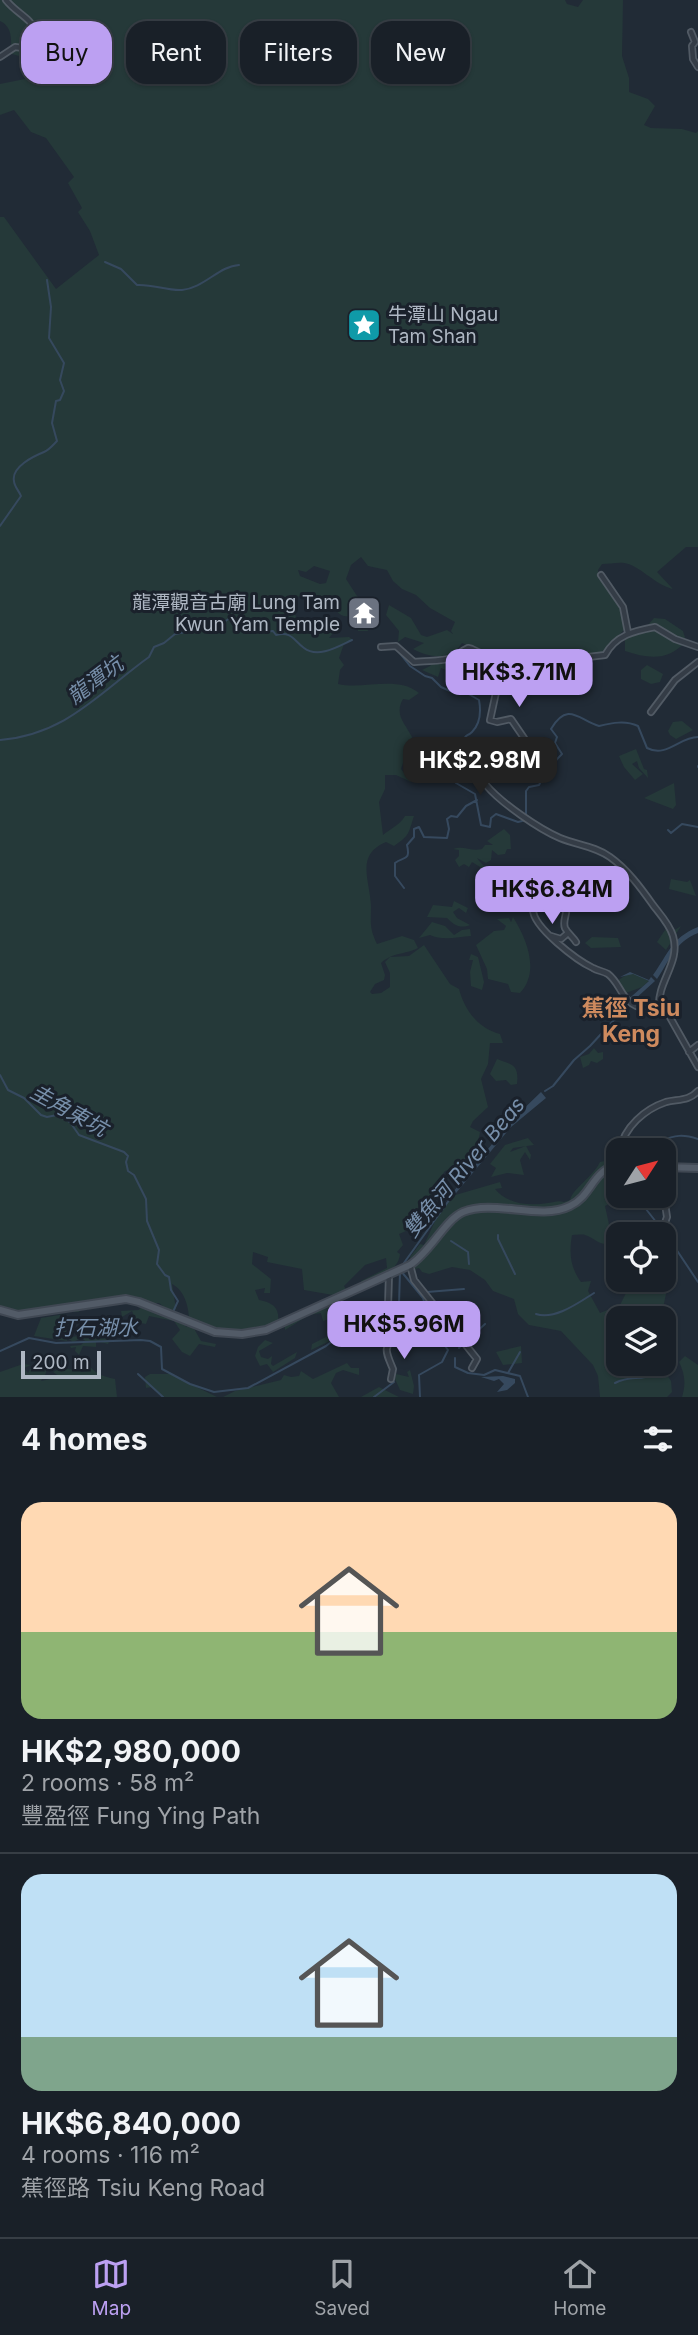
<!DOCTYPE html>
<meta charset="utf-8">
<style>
body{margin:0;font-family:Inter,"Noto Sans TC",sans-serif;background:#262d34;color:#f1f3f6;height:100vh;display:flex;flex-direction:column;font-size:26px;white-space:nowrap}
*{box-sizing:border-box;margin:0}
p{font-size:23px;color:#9fa3a8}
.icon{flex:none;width:38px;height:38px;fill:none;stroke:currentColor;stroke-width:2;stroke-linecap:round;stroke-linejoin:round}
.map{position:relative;height:1397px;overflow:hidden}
.sheet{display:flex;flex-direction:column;background:#192028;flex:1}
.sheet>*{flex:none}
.guide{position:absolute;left:21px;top:21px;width:656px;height:63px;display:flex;gap:14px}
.needle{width:46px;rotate:54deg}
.buttons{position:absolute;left:606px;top:1138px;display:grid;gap:14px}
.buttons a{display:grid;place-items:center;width:70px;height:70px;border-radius:14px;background:#192028;box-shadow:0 2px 5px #0004,0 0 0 2px #373e45;font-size:35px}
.scale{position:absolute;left:21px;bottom:18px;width:80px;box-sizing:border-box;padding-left:7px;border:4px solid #aeb7c3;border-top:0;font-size:19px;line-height:24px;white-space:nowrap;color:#aeb7c3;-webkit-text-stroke:5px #1a212b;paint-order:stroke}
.price{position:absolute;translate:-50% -60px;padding:0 16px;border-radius:14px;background:#bca0f2;color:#111;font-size:23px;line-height:46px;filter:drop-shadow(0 2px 4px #0008)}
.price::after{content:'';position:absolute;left:50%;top:42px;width:21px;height:16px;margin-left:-10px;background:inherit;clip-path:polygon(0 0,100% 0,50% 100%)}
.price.current{background:#222;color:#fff}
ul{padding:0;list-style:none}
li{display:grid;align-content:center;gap:14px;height:371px;padding:0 21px}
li+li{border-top:2px solid #373e45}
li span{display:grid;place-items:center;height:217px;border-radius:21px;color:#555}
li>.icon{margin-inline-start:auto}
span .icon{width:126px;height:126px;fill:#fffc;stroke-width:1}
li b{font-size:30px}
h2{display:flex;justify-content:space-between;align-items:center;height:84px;padding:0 21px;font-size:30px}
.pill{padding:0 24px;border-radius:21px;background:#192028;box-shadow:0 2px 5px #0004,0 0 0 2px #373e45;font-size:24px;line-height:63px}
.pill.current{background:#bca0f2;color:#111}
.tab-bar{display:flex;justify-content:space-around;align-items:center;height:98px;border-top:2px solid #373e45;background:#192028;font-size:19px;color:#9fa3a8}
.tab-bar a{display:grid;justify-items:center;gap:4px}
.tab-bar .current{color:#bca0f2}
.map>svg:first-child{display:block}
.green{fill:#253939;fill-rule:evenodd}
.water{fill:#36495e}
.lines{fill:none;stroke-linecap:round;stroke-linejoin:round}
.stream{stroke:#36495e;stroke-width:2}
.minor-casing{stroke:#515a64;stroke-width:8}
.major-casing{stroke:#404853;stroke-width:10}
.minor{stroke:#343c46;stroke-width:4.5}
.major{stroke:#525b67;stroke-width:6}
.labels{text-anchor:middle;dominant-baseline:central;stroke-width:6;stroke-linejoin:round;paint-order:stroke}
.poi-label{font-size:19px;fill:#aeb7c3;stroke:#1a212b;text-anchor:start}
.water-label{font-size:21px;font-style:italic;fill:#778faa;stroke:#1a212b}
.quarter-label{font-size:23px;font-weight:bold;fill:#ce8a5e;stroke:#1a212b}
</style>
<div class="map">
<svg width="698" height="1397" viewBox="0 0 698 1397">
<rect width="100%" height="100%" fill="#212b36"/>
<path class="green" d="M0,0H565L567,4L578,7L583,0H623L622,56L629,78V92L648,99L655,106L644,125L651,128L682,129L696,133L698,131V547H686L657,572L673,589C655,585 638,564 624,563C618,562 609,564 602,564L598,570V575L621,607L624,630L601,653L585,657L570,667L555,674L533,679L523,677L514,667L462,643C451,661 430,658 413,649L424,643L405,637L398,642L399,631L386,615L389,605L411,618L421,635L427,637L447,630L453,634L451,631L455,622L430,608L416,595L402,589L393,581L387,570L368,566L361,557L351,565L346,579L357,596L367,604L359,615L367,624L368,631H358L355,616C344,617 339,617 334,606L322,607L320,597L308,595L290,598C293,611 295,621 308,626L324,619L335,623L334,632L329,638L349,637L353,640L344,644L339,658L344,665L340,670L338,684C364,690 397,675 419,693L409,700L403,699C394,715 405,723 412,737L401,769L411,782L396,775H385V789L379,802L383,835C390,829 401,824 405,816H414C408,834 410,835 394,846L386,842C355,855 370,880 371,906C371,923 369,927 377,944L402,936L414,940L418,948C404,955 393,952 381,963L385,975L384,980L375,984L370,992L372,994L381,993L390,987V973L385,962L390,957L409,956L424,945L450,984L459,989C465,1011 478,1028 500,1034L503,1043H490L488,1064L481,1079L488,1107L473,1121L470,1127L480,1132C478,1149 461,1167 445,1171L433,1188V1204L413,1228L399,1234L403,1245L397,1252L400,1254C398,1273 377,1277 362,1284L361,1281L387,1268L386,1258L365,1265L344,1286L348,1293L335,1299L333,1295L304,1290L302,1269L267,1262L268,1257L253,1252L252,1264L271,1279L270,1293H264L265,1288L255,1290L259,1300C274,1303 280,1308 278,1324C237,1334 229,1333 189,1320C189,1306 184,1290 172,1284L176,1309L171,1313L159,1303H152L166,1316L183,1315L186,1327L192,1325L201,1341L216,1344L215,1347L199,1344L190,1356L182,1352L172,1339L180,1330L174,1321L149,1316L146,1324L136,1322L132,1311L122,1317L121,1311L139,1310L142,1305L141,1300L131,1297H120L85,1304L79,1312C58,1311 16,1317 0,1306V217H4L56,289L99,255L90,231L78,212L82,208L68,183L74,177L46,138L31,132L14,110L0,115V84L25,79L32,64L26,58L12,54C10,40 14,28 0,21ZM314,566L330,571L326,583L320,584L300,576L298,570L306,572Z
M654,618L665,619L683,631L686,641C669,661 649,659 625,651V636L641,633Z
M437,659L453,661L459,659L457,665L449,664L446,670L441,668L438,677L422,670L430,666Z
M585,660L588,669L583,678L572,680L568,675Z
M647,665L663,674L660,682L651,684L641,679V670Z
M682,721L693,730L676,739L670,735L668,731L673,722Z
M636,749L644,769L647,770L648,778L639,768L637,761L632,764L643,774L635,780L624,767L619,756Z
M674,783L676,805L673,809L644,798Z
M504,829L510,835L511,849H507L505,854L498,855L492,850L491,860L486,863L477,858C481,865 493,873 502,871L501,887L493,879V875L472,862L469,867L464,864L459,867L455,860L459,856V850L453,849C464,845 471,852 482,849L485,845H493L487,841Z
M671,879L687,882L690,880L696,896L669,889Z
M454,901L468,908L466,913L459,908L453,912L457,918L470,925C460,929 454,925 447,918L427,917L433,905L452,907Z
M513,917C527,939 540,972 520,993L511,992L508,984L488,979L487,969L476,945L494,931L504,930L506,926L497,919L509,918L511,922Z
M432,922L445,926L454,935L462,930L470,929L471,936C458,937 442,941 430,935L419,938Z
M681,926L666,950L657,942L665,930L673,931Z
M592,937L618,938L621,947L591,948L585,943Z
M471,954L478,957L484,982L482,990L471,986L470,972L473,960H469Z
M629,973L637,975L649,981L642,987L626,993L617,981Z
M594,1048L598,1053L603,1052V1059L597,1063L591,1061L589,1065L583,1068L580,1057L589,1054Z
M497,1059C513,1065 519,1065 517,1084L511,1085L506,1080L496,1081L490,1074Z
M528,1138L534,1145L513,1148L510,1152L526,1146L531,1155L530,1160L525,1152L520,1160L524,1175L507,1173L491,1177L496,1168L490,1164L505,1145Z
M610,1160L618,1168C618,1182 621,1200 605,1206L613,1243C599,1247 597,1239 585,1235C584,1234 573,1235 572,1235C569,1253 570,1267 581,1282L591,1281L588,1291L600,1313L620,1305L628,1289L629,1279H663V1271L667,1289L661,1318H618V1363H659L671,1381L672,1392L667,1397H600L598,1376L593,1365L561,1331L529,1325L518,1314L514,1299L493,1291L485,1280L470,1270L452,1267L429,1274L422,1272L419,1268L415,1269L410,1257L420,1244L424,1245L436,1219L452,1196L500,1182L502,1188L495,1189C507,1204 529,1206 548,1203C555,1202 557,1200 564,1202L570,1200C573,1188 593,1177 600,1162Z
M330,1297L332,1300L329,1306L330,1319L323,1321L321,1313L309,1315L285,1330L284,1320L296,1316L300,1310Z
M369,1306L354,1322H349L346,1330L337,1327L336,1319L333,1315L335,1307C346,1321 356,1310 369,1306Z
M416,1306V1312L420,1316L419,1329L403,1328L406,1323L405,1315L409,1308Z
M65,1314L67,1341L34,1336L41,1318Z
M73,1320L69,1333L72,1337C87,1334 96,1331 110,1340L108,1344L96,1341V1347L83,1346L79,1355L75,1351L76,1347L71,1348L70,1346L81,1345L85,1341L82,1338L73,1342L67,1338L68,1322Z
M338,1331H343L340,1341L332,1340L311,1350L312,1344Z
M265,1340L273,1343L259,1351L261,1357L268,1359L272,1356L271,1364L273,1366L297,1352L295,1358L273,1372L267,1364L260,1366L255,1356L258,1347Z
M521,1346L522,1363L503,1365L496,1352Z
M685,1356L698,1365V1397H682C686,1384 685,1374 679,1362Z
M79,1361H83L80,1368L81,1372L89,1371L87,1362C94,1374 102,1376 115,1379L117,1397H0V1372L23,1364L31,1365L24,1368L28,1373L30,1369L45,1365L46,1373L41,1381L60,1377L53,1372L62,1368L74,1370Z
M347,1363L351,1368H359V1375L343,1370L336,1373L331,1383L339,1397H223L235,1391L281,1380L284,1375L291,1377L299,1376L301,1371L313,1379Z
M410,1370L414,1386L413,1394L400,1390L395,1379L396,1374L409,1377L407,1372Z
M150,1374H170L217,1397H164L152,1387L146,1388L145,1377Z
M379,1387L399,1397H361Z"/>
<path class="water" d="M698,927V933C675,942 670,960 657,979L653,975C669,953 671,938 698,927Z
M630,972L649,980L651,977L655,981L623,1010L615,1021L614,1019L624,1003L649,981L633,974L620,977Z
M541,1092L546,1098L511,1127L456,1193L453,1192L510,1122Z
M503,1376L515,1379V1383L507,1390L497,1392L504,1384L499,1379L494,1381L481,1377Z"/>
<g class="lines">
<path class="stream" d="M105,262L121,269L137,285C153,284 167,291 182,290C204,288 219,266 239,265
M0,526L21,496C19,491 14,486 14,481C11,467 34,456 44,452C49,450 53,445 57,441L52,423L56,401L60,400L64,391L60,380L64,363L49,338L51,307L47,280
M398,651L410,666L425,676L432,678L441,687L450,691L465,692L479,700C481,711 480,724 472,732C467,737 467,733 464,739C457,751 454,769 456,783L475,794L481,825L490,827L491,818L496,814L518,822L526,820
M0,740C67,734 99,693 149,657L154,647L164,643L175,634L196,630L204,625L218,626L230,618L258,632L273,631L276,635C292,631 293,640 304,648C318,659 339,646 352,640
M698,766V767
M526,815V791L529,787L539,785C545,773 553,763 562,754L555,743L557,737L551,729C568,700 580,721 599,726C612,723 625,720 638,726L647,748C667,758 679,737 698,737
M668,830L671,833L682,824L698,827
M404,888L395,876V863C403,856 411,862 407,845L414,837V829L419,827L424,837L447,838L449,829L447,819L451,816L457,817L466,806L477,800
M0,1075L8,1090L24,1098L41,1115L47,1117L57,1115L70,1122L79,1135L124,1152L128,1156L126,1162L128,1171L134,1175L146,1199L147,1221L159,1250L157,1264L165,1275L169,1277L171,1290L178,1301L172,1314
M545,1091L553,1086L574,1060L590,1046L614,1020
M658,1150L661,1141C675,1135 683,1134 698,1139
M635,1195L660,1227
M664,1231L698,1282
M498,1235V1239L515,1274
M451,1241L468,1252L469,1264
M401,1267L455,1192
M401,1271L423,1298L432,1328L448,1350L442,1362L419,1375L420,1397
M427,1292L464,1289
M536,1314C555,1320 578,1303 594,1293
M459,1348L485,1324
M0,1351L29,1338L56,1343L141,1340L150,1341L161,1347L162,1369L190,1384L214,1392L248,1388L326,1346L358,1321L391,1314L399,1304L400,1272
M455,1358V1367L468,1373L484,1375L495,1370L520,1376L528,1397
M508,1373L520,1352
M138,1374L163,1397
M615,1383C631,1375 639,1381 655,1374
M374,1397L394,1382"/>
<g class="minor-casing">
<path id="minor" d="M691,32L695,42L692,46L693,59L698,67
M0,57L15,47L23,48L43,42C37,35 35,27 29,21C22,14 13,9 6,0
M601,575L623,607L628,633
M381,647L396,646L414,662C427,660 440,662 452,658C458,656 461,651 468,648L472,649L513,669L525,681L533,682L550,678L574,668L588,657L605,655C616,635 634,631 655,627L675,639L698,647
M502,665L490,720L497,722L511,719L524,738
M651,712L675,680L698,662
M469,752C473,763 478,775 486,785C501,803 539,829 560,838C577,845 595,846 610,857C627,869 641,888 653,905C660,914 670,925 673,936C681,963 657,981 659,1008
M484,889L487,887L503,890L513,882L519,886L527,884L532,885L537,899C535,902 533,906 533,909C532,927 578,961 593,968C598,971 603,971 608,974C620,983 621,999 636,1006C647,1011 657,1005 667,1012L698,1067
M537,899L555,906H566C568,914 562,920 565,928C568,934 573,937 576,942
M551,936L561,939L568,933
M689,1052L698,1045
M620,1150C624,1127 645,1109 666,1102C679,1099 689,1101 698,1091
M661,1234L667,1217L663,1190
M410,1265L414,1280L477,1359L472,1368
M389,1274L388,1307L397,1332C383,1349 385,1350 393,1369L391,1379"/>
</g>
<g class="major-casing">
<path id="major" d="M663,1167L698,1168
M0,1310L18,1315L126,1299L139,1302L215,1332L242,1334L266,1330L410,1265C431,1251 445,1220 463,1212C494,1199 540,1221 570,1206C592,1196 592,1170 618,1165"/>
</g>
<use href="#minor" class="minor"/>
<use href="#major" class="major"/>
</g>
<defs>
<g id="sight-square" transform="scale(1.75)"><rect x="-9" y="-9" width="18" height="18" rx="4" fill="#0f9aa8" stroke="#1a212b"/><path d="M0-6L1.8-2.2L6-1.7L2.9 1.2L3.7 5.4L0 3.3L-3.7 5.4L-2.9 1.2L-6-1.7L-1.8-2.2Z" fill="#fff"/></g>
<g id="temple-square" transform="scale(1.75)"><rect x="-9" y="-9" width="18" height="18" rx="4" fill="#6b7280" stroke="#1a212b"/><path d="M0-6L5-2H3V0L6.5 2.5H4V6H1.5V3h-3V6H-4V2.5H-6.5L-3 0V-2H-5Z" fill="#fff"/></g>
</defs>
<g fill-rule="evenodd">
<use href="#sight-square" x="364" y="325"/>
<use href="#temple-square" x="364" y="613"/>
</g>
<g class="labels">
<g class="poi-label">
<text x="388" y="314">牛潭山 Ngau<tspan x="388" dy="22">Tam Shan</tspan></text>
<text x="340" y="602" text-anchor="end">龍潭觀音古廟 Lung Tam<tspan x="340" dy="22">Kwun Yam Temple</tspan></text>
</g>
<g class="water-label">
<text transform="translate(95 680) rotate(-37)">龍潭坑</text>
<text transform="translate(69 1110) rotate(29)">圭角東坑</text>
<text transform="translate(464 1167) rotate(-50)">雙魚河 River Beas</text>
<text x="96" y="1327">打石湖水</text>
</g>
<g class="quarter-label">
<text x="631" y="1008">蕉徑 Tsiu<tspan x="631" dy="26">Keng</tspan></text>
</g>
</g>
</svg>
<div class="buttons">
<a><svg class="needle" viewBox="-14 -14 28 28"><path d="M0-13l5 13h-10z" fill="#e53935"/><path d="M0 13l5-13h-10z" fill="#9fa3a8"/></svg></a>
<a><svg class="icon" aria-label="locate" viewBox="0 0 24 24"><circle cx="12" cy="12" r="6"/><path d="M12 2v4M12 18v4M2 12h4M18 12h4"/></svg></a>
<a><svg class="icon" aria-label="layers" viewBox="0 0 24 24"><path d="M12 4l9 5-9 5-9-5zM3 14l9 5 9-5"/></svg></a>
</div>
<div class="scale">200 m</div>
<b class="price" style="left:519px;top:709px">HK$3.71M</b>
<b class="price current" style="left:480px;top:797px">HK$2.98M</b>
<b class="price" style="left:552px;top:926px">HK$6.84M</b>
<b class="price" style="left:404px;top:1361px">HK$5.96M</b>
<div class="guide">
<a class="pill current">Buy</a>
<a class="pill">Rent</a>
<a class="pill">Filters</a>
<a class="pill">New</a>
</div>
</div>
<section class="sheet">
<h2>4 homes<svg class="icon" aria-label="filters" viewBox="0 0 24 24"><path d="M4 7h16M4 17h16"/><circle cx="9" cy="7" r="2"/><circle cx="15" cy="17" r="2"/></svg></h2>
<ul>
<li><span style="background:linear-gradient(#ffd9b3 60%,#8fb573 0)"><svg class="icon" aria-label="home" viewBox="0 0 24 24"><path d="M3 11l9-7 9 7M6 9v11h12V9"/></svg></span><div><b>HK$2,980,000</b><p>2 rooms · 58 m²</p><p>豐盈徑 Fung Ying Path</p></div></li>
<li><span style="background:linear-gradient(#bfe0f5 75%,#7fa58c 0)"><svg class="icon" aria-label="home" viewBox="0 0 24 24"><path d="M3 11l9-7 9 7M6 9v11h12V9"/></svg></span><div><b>HK$6,840,000</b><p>4 rooms · 116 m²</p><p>蕉徑路 Tsiu Keng Road</p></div></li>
</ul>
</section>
<nav class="tab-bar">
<a class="current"><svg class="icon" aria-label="map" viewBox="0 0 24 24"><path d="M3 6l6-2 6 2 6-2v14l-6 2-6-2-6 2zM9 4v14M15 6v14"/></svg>Map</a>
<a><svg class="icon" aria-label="saved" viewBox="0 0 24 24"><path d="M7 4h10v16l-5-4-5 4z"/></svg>Saved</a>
<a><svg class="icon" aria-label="home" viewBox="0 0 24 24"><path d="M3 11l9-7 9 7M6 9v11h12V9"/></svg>Home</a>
</nav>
